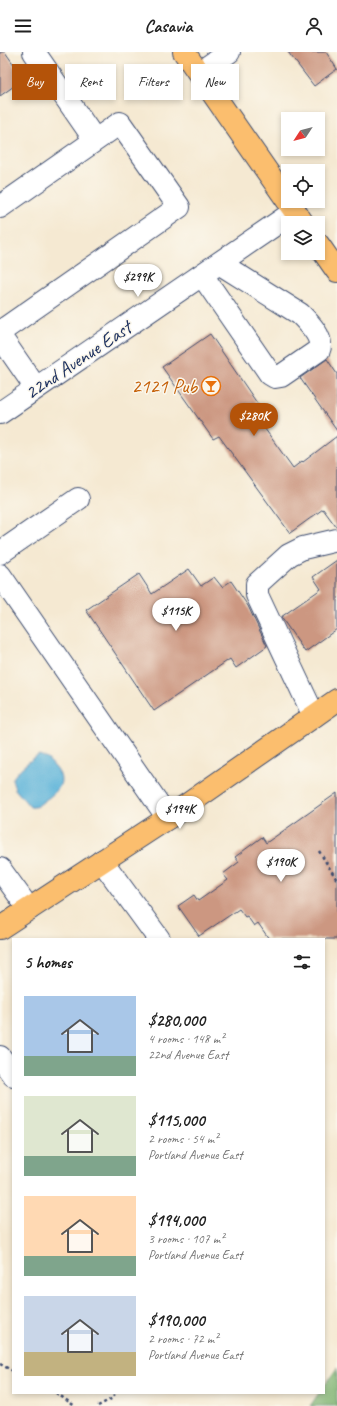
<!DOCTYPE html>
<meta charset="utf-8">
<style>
body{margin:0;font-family:Caveat,sans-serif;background:#f2f2f2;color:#222;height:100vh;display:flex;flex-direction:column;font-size:15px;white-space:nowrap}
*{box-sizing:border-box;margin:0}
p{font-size:13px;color:#767676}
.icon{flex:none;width:22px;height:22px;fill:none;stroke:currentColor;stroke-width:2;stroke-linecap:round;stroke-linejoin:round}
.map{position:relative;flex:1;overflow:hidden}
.panel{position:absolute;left:12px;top:886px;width:313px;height:456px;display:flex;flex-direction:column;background:#fff;border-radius:0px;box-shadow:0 2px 6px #0003}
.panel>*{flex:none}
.top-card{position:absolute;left:12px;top:12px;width:313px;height:36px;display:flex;gap:8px}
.needle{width:26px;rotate:234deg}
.tools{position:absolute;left:281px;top:60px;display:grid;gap:8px}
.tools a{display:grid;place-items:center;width:44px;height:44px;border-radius:0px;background:#fff;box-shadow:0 2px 6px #0003;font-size:20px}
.price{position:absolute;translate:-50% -34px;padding:0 9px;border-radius:14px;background:#fff;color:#222;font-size:13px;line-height:26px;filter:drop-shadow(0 1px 2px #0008)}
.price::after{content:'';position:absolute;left:50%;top:24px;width:12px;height:9px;margin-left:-6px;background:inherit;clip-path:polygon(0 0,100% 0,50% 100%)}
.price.selected{background:#b45309;color:#fff}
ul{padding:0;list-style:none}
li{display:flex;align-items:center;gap:12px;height:100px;padding:0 12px}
li span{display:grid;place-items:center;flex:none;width:112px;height:80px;border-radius:0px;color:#555}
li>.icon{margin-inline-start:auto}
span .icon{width:48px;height:48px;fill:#fffc;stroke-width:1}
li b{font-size:17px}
h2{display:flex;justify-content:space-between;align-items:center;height:48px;padding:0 12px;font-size:17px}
.chip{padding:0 14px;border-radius:0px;background:#fff;box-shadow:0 2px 6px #0003;font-size:14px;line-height:36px}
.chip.selected{background:#b45309;color:#fff}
header{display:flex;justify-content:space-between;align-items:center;height:52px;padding:0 12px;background:#fff;font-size:18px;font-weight:800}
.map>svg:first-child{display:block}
.forest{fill:#7db26f;stroke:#4c7066}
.water{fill:#5bb3d9;stroke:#3b719c}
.building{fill:#cc9781}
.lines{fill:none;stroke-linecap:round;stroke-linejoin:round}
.minor-casing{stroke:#3c4b6f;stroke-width:24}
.major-casing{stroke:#3c4b6f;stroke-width:24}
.path{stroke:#3c4b6f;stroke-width:2.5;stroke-dasharray:3 3;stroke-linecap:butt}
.minor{stroke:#fff;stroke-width:22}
.major{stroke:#fbbe6e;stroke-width:22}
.labels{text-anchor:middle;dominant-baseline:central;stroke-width:3;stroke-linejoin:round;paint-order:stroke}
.street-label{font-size:20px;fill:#1b2f5e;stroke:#fbf7ec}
.food-label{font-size:20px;fill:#c56008;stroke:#fbf7ec;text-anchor:end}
</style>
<header><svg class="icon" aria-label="menu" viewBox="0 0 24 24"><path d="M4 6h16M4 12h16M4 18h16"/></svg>Casavia<svg class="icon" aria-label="person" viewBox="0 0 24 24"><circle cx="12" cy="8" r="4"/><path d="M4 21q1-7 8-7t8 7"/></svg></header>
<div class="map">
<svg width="337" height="1354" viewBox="0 0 337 1354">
<rect width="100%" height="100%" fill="#fbf7ec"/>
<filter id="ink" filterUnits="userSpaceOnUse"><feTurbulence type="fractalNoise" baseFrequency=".025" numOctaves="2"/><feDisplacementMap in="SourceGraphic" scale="8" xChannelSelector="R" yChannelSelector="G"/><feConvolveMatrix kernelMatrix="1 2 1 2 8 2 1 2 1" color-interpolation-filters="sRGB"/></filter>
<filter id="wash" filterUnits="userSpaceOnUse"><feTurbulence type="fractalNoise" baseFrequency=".012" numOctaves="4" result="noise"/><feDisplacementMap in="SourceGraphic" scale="16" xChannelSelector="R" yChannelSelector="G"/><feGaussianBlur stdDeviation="0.9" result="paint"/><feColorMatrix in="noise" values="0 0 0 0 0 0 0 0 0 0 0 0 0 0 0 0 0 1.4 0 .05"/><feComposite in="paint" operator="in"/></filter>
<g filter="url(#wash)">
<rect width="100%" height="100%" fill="#f5e9d2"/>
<path class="forest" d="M337,1316V1354H310L319,1341H324V1334Z"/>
<path class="water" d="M39,703C46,705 49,708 54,714C68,729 59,739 44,749C39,753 36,756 30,755L15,737L12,728C17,718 29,709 39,703Z"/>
<g id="blocks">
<path class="building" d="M0,0H5L24,27L0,44Z
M288,0H326L337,17L314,34Z
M210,282L259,354L252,359L293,416L302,409L303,410L337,384V476L323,457L290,481L219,384L213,387L162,315Z
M327,307L337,322V379L300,326Z
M337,508V577L305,600L281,565L321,537L313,525Z
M189,517L201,534L214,525L222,535L231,529L248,554L267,594L236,616L230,607L154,659L86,558L139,522L152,542Z
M337,741V887H269L258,871L254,874L247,864L245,865L239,857L199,884L178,854L194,843L198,849L228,828L223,822L239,810L235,805L262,785L266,791Z"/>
</g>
</g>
<g filter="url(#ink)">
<use href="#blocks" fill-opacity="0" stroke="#3c4b6f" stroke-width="1"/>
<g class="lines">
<g class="minor-casing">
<path id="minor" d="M34,0L95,88
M199,21L229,0
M0,155L120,71L179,155L0,280
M202,223L270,322L275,325L281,324L319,298C324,286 309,271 300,262L219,211
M0,284L36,336
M0,361L295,159
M0,501L78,447
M0,523L168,766
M314,664L257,543V532L289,503L303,496L337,488
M102,809L159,887
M0,817L29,857
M0,1005L13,1023"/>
</g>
<g class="major-casing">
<path id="major" d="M184,0L303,171
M318,192L337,219
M0,876L168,766L337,648"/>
</g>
<path class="path" d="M319,799L337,828
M0,1312L13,1319
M56,1341L75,1354
M98,1354L113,1346L115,1341"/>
<use href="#minor" class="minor"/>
<use href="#major" class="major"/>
</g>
</g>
<defs>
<g id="bar-ring" transform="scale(1)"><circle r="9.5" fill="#fbf7ec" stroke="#e8710a" stroke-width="1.5"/><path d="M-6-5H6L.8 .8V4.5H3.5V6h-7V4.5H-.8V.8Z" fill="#e8710a"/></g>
</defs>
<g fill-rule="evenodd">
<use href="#bar-ring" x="211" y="334"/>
</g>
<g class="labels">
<g class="street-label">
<text transform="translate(78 308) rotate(-34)">22nd Avenue East</text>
</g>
<g class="food-label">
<text x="197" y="334">2121 Pub</text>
</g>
</g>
</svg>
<div class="tools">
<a><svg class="needle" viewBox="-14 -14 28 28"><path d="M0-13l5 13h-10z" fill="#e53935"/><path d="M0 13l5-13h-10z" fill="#767676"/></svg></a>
<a><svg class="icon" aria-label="locate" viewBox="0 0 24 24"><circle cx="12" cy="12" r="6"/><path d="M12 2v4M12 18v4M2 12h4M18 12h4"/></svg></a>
<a><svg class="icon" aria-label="layers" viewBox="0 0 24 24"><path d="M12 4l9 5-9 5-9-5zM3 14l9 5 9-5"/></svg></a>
</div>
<b class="price" style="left:138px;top:246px">$299K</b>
<b class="price selected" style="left:254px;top:385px">$280K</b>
<b class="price" style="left:176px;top:580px">$115K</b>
<b class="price" style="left:180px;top:778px">$194K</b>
<b class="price" style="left:281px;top:831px">$190K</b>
<div class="top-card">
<a class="chip selected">Buy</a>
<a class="chip">Rent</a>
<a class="chip">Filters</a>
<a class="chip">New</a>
</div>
<section class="panel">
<h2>5 homes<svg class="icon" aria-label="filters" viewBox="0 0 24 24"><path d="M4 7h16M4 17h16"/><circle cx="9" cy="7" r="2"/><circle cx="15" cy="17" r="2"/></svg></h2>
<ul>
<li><span style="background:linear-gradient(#a9c7e8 75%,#7fa58c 0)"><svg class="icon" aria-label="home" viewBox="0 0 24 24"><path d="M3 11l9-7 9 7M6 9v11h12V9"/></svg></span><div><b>$280,000</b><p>4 rooms · 148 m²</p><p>22nd Avenue East</p></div></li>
<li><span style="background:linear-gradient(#dfe7d0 75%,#7fa58c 0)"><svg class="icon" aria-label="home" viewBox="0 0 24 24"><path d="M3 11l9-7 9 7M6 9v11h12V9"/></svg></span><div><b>$115,000</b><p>2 rooms · 54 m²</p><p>Portland Avenue East</p></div></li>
<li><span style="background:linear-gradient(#ffd9b3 75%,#7fa58c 0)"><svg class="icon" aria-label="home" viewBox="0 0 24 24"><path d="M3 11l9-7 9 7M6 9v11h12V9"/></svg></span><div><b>$194,000</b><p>3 rooms · 107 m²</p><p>Portland Avenue East</p></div></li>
<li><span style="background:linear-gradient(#c9d6e8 70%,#c2b280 0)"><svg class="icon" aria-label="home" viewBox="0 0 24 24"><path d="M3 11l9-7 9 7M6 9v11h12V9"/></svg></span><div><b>$190,000</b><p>2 rooms · 72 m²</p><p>Portland Avenue East</p></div></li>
</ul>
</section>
</div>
